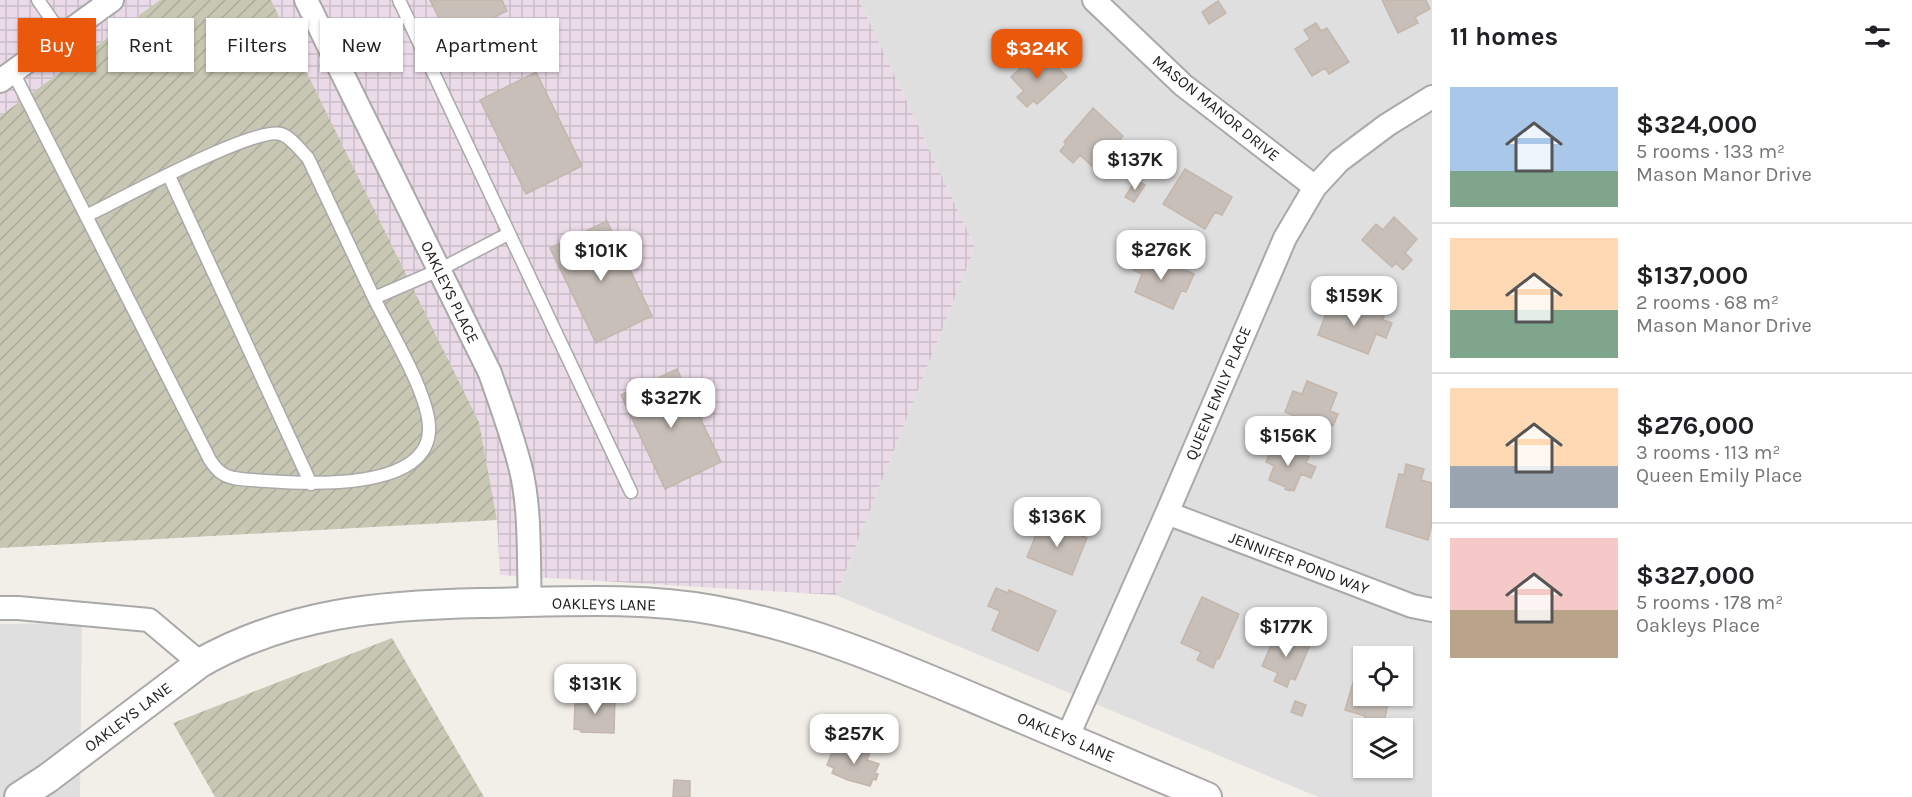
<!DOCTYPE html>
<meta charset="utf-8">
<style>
body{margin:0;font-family:Karla,sans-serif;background:#f6f6f6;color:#202124;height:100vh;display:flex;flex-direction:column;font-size:22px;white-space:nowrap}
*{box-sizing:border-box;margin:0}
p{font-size:20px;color:#757577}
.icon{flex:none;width:33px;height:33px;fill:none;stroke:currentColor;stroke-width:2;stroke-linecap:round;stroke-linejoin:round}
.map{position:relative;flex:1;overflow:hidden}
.sheet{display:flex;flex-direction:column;background:#fff;width:480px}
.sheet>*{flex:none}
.hud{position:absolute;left:18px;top:18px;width:570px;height:54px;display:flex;gap:12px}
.buttons{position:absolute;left:1353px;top:646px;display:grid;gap:12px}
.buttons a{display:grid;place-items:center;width:60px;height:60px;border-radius:0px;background:#fff;box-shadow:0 2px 4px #0004;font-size:30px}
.price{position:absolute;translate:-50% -51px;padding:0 14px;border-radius:12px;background:#fff;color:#222;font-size:20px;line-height:39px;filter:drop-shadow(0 2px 3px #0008)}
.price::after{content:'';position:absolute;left:50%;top:36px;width:18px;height:14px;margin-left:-9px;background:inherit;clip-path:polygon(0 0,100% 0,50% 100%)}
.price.selected{background:#ea580c;color:#fff}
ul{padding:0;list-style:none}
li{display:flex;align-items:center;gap:18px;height:150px;padding:0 18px}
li+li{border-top:2px solid #e0e0e0}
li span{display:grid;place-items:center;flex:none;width:168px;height:120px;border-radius:0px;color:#555}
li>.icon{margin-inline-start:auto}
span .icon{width:72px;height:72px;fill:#fffc;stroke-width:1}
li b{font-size:26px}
h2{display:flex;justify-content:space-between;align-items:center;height:72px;padding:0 18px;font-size:26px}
.pill{padding:0 21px;border-radius:0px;background:#fff;box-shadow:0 2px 4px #0004;font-size:21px;line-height:54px}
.pill.selected{background:#ea580c;color:#fff}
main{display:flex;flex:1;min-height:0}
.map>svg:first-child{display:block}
.residential{fill:#e0dfdf;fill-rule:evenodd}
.industrial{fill:url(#industrial-grid)}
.construction{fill:url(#construction-furrows)}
.building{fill:#c7bfb8;stroke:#c4b6ab;stroke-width:1.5}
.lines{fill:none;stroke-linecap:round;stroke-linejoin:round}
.service-casing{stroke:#a9a9a9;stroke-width:15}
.minor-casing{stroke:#a9a9a9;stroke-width:26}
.tertiary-casing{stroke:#a9a9a9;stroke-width:32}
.service{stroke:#fff;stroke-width:12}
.minor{stroke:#fff;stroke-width:22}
.tertiary{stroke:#fff;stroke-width:28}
.labels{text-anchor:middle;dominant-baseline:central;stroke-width:4.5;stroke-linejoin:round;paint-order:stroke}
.street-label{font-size:16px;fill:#222;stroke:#fff}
</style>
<main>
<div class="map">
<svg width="1432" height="797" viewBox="0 0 1432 797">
<defs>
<pattern id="industrial-grid" width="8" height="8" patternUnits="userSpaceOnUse" patternTransform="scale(1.5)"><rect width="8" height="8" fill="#ebdbe8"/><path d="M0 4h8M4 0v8" fill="none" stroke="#c9bcc7"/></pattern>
<pattern id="construction-furrows" width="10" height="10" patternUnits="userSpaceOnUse" patternTransform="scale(1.5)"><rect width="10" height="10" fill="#c7c7b4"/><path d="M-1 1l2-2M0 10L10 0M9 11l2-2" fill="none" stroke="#abab9a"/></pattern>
</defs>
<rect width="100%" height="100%" fill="#f2efe9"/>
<path class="residential" d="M859,0H1432V797H1318L836,595L975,247ZM1364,657H1402V696H1364ZM1364,729H1402V768H1364Z
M82,623L80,797H0V624Z"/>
<path class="industrial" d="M0,0H160L0,116Z
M271,0H859L975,247L836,595L500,575L497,520L479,422Z"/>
<path class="construction" d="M160,0H271L479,422L497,520L0,548V116Z
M392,638L484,797H215L173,723Z"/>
<path class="building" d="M430,0H502L507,11L449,39Z
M1382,0H1426L1430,9L1415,17L1418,23L1398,33Z
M1218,1L1226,13L1209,24L1202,12Z
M1316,23L1321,31L1327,28L1349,62L1329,74L1325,68L1312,76L1295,49L1310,39L1304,30Z
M1034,55L1046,67L1052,61L1067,77L1037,104L1033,101L1027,107L1017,97L1024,91L1011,77Z
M536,72L582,166L526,194L480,100Z
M1093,108L1123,136L1095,169L1080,155L1073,163L1060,151L1066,144L1064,142Z
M1185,169L1232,197L1222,215L1215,212L1205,229L1163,204Z
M1136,180L1145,185L1134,202L1125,197Z
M1394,217L1417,239L1405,253L1412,260L1403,270L1396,263L1392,267L1362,240L1376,224L1383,230Z
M607,221L652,316L596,343L550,248Z
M1139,255L1149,259L1151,256L1194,274L1186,292L1181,291L1173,309L1135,292L1142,274L1133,270Z
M1343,300L1384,316L1383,320L1392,323L1386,338L1376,334L1368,354L1318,335L1327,311L1337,315Z
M677,369L721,462L665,489L621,395Z
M1307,381L1337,393L1330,411L1338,414L1333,426L1325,423L1323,428L1285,412L1293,391L1302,394Z
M1274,443L1309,457L1306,463L1316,467L1311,478L1301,474L1294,491L1290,489V491L1285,489L1286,487L1269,480L1274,466L1266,462Z
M1406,464L1424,469L1421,480L1432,483V524L1428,540L1386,527L1399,474L1404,475Z
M1042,520L1087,538L1072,575L1027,557Z
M996,588L1008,593L1009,590L1056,611L1038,651L992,630L1000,611L988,606Z
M1202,597L1239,614L1219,659L1217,658L1213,668L1197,660L1201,652L1181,643Z
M1291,634L1311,643L1295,680L1290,678L1287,687L1274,681L1278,673L1262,666L1275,636L1288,642Z
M1359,662L1364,663V696H1390L1384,721L1381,720L1378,729L1362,725L1365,716L1345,710Z
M582,697L615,698L614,733L581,732V730L574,729L575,704H582Z
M1295,701L1306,705L1302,716L1291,712Z
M844,742L870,752L867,760L879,764L875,773L878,774L876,780L873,779L870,786L848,780L832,773L834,768L827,765L833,750L840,753Z
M674,780L690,781V797H673Z"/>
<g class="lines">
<g class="service-casing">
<path id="service" d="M38,0L63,36
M399,0L631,492
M13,72L210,460C216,469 222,476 234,478C244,480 256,480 266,481C307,484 426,491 429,431C431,397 390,331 374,298L439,270L508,234
M169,176L311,484
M86,216C118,201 254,126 281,134C291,137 301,151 308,158L374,298"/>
</g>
<g class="minor-casing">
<path id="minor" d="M306,0L490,373C501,405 513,437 521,470C531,512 528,559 530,603
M1094,0L1183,85L1315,187
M0,81L112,0
M1167,513L1412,606L1432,610
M0,608H18L149,620L200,663
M1067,738L1167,513L1285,238L1315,187L1339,161L1387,125L1432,97"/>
</g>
<g class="tertiary-casing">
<path id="tertiary" d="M19,797L48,778L200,663C288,613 381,605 481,603C557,602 638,596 713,610C807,627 895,665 983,702C1058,734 1132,765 1207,797"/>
</g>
<use href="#service" class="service"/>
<use href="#minor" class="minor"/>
<use href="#tertiary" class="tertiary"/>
</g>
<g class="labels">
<g class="street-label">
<text transform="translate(1216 108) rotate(39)">MASON MANOR DRIVE</text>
<text transform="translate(450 292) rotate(64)">OAKLEYS PLACE</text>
<text transform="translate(1218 393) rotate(-67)">QUEEN EMILY PLACE</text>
<text transform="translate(1299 563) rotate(21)">JENNIFER POND WAY</text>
<text transform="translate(604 604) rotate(1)">OAKLEYS LANE</text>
<text transform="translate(128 717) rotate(-37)">OAKLEYS LANE</text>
<text transform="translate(1066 737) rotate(23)">OAKLEYS LANE</text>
</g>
</g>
</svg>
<div class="buttons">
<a><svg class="icon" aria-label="locate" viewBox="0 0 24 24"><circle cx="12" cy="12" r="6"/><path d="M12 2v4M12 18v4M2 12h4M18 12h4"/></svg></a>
<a><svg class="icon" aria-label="layers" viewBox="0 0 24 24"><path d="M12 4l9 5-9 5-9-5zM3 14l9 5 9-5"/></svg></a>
</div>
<b class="price selected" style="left:1037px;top:80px">$324K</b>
<b class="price" style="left:1135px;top:191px">$137K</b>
<b class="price" style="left:1161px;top:281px">$276K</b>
<b class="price" style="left:601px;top:282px">$101K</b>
<b class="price" style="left:1354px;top:327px">$159K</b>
<b class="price" style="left:671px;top:429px">$327K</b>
<b class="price" style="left:1288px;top:467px">$156K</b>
<b class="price" style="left:1057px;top:548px">$136K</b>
<b class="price" style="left:1286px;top:658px">$177K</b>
<b class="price" style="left:595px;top:715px">$131K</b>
<b class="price" style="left:854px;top:765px">$257K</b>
<div class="hud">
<a class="pill selected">Buy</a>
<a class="pill">Rent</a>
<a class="pill">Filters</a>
<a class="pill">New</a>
<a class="pill">Apartment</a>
</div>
</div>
<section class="sheet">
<h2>11 homes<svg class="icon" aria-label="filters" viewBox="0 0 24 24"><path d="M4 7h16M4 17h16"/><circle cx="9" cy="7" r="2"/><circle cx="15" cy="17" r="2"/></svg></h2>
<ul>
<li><span style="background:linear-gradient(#a9c7e8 70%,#7fa58c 0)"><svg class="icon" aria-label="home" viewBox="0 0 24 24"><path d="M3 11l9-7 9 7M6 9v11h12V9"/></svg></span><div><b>$324,000</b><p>5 rooms · 133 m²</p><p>Mason Manor Drive</p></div></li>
<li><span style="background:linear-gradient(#ffd9b3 60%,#7fa58c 0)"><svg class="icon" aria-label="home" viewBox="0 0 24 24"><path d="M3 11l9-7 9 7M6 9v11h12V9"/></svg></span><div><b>$137,000</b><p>2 rooms · 68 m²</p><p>Mason Manor Drive</p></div></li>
<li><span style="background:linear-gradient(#ffd9b3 65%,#9aa5b1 0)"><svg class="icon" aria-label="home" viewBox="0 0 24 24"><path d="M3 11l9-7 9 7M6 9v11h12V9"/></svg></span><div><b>$276,000</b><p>3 rooms · 113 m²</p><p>Queen Emily Place</p></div></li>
<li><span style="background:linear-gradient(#f6c9c9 60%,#b9a48a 0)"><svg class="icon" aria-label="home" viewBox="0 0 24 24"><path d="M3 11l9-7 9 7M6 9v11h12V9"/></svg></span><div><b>$327,000</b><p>5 rooms · 178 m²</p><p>Oakleys Place</p></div></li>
</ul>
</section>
</main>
